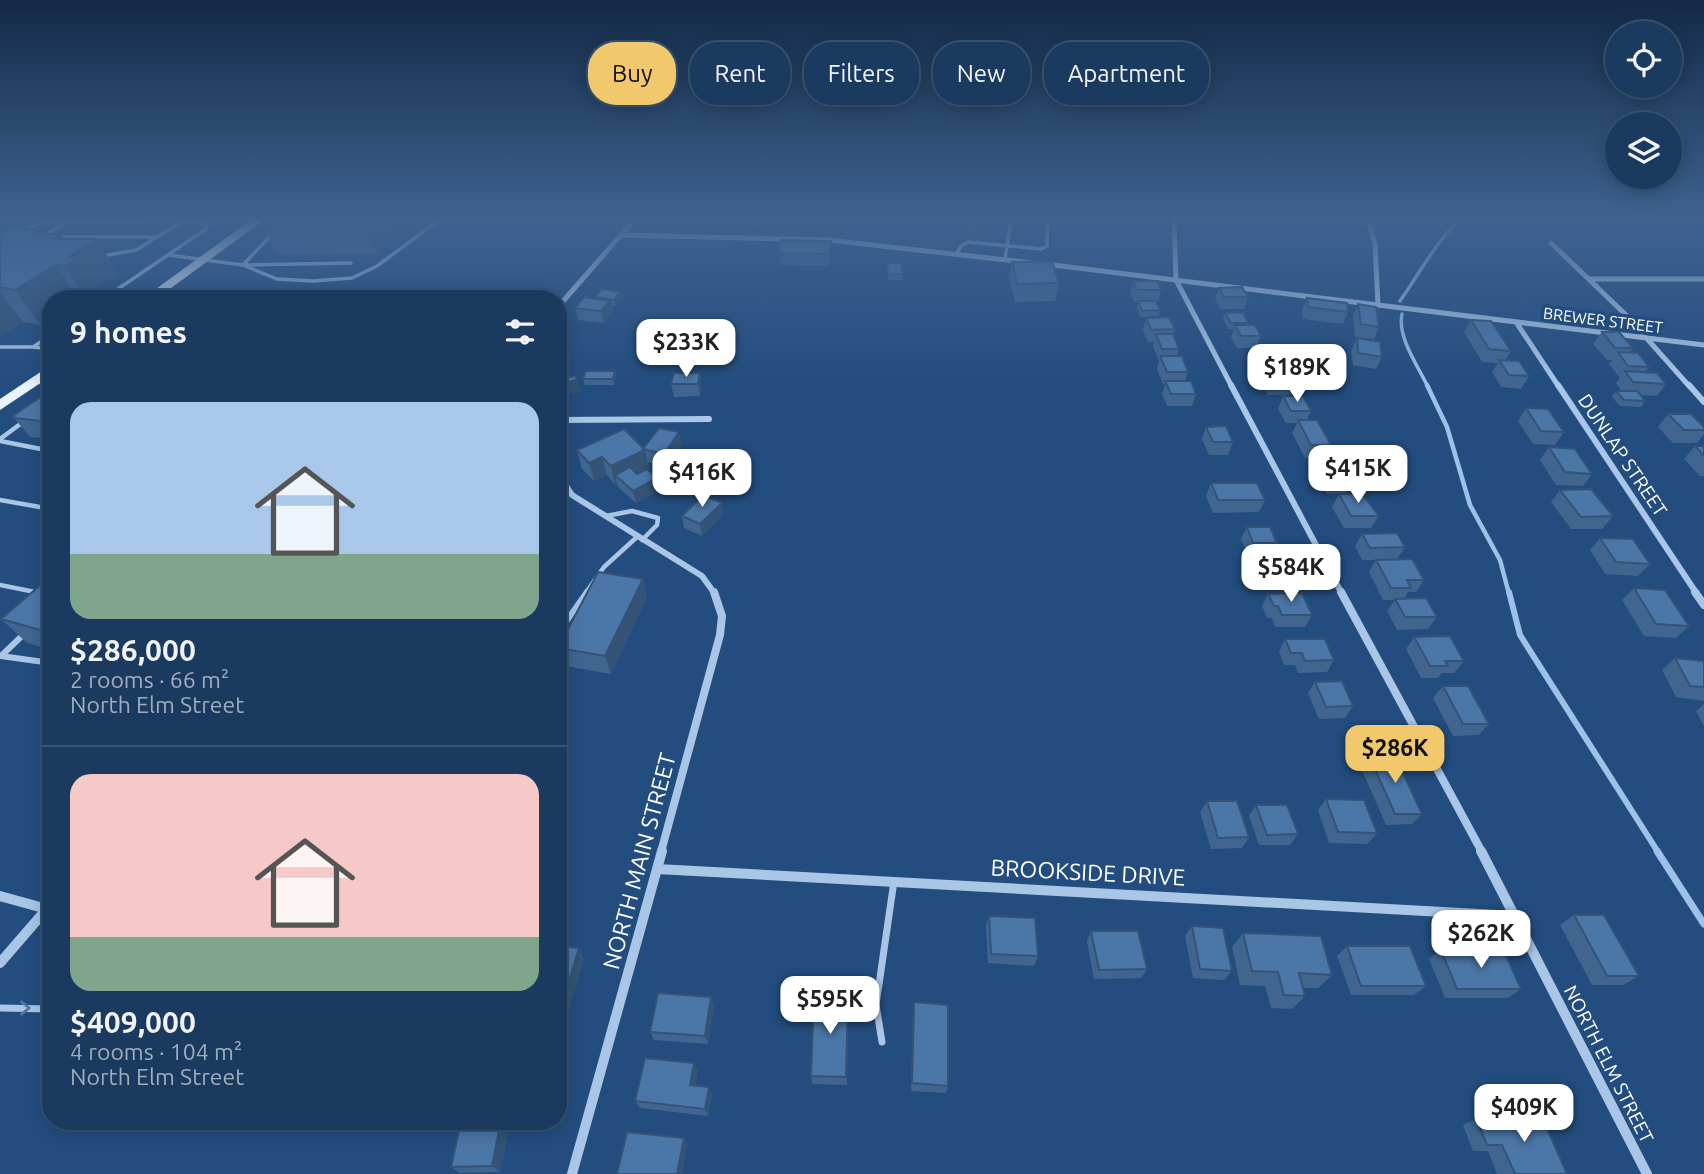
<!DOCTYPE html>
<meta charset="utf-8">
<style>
body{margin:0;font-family:Ubuntu,sans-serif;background:#274568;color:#f1f3f6;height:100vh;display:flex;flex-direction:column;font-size:26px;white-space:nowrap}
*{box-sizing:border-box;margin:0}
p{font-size:23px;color:#9fadbd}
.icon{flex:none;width:38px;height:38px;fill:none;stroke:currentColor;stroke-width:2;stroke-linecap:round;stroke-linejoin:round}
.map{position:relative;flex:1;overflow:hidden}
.sheet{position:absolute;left:42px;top:290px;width:525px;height:840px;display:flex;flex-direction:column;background:#1a3a5f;border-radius:28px;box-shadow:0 4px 18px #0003,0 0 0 2px #385474}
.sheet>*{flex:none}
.guide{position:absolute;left:588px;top:42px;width:665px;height:63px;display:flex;gap:14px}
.buttons{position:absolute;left:1605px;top:21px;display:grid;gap:14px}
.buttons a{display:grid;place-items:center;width:77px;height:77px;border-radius:50%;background:#1a3a5f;box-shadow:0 4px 18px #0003,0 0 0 2px #385474;font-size:35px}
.price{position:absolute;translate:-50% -60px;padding:0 16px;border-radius:14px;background:#fff;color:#222;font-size:23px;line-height:46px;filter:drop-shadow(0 2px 4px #0008)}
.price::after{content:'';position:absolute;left:50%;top:42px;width:21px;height:16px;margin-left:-10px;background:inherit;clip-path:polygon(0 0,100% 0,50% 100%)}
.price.active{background:#f1c86c;color:#111}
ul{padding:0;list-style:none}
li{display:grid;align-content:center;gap:14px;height:371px;padding:0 28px}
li+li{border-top:2px solid #385474}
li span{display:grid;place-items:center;height:217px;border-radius:21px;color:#555}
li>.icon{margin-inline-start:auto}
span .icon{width:126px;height:126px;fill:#fffc;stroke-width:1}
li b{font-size:30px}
h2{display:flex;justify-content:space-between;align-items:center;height:84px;padding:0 28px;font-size:30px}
.pill{padding:0 24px;border-radius:28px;background:#1a3a5f;box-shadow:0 4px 18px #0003,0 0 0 2px #385474;font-size:24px;line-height:63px}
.pill.active{background:#f1c86c;color:#111}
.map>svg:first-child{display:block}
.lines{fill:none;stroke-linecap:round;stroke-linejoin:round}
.stream-far3{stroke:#9dc1e7;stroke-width:3.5}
.stream-far2{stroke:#9dc1e7;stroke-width:4.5}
.stream-far1{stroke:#9dc1e7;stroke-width:6}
.stream{stroke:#9dc1e7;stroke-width:7}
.lane-far3{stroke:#a9c6e6;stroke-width:3.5}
.lane-far2{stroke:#a9c6e6;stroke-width:4.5}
.lane-far1{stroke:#a9c6e6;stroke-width:6}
.lane{stroke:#a9c6e6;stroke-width:7}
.street-far3{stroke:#a9c6e6;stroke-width:5}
.street-far2{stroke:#a9c6e6;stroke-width:6}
.street-far1{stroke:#a9c6e6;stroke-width:8}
.street{stroke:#a9c6e6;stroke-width:10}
.primary{fill:#eaf2fd;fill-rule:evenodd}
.wall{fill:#406690}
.shaded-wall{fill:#345376}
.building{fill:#4b77a8;stroke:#345376;stroke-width:2}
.oneway{stroke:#5277a3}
.labels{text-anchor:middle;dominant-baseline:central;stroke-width:7;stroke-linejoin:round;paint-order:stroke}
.far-street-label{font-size:16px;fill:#fff;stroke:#234d7f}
.street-label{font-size:19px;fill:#fff;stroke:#234d7f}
.near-street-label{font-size:23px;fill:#fff;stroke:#234d7f}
</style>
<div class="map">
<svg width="1704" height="1174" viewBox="0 0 1704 1174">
<rect width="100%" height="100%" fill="#234d7f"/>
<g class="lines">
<path class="stream-far3" d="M1400,301C1417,277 1439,237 1460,220
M1402,314C1397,337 1418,366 1428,387"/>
<path class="stream-far2" d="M1427,385L1447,427L1470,505L1500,560L1509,594"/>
<path class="stream-far1" d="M1509,592L1520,635L1658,852"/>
<path class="stream" d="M1657,851L1704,924"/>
<path class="lane-far3" d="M0,221L3,220
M183,221L208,224L206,229L168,255L243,265L277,279L313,281L352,278L377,266L439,220
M23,231L41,223L64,222
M43,237L66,222L183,221L136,250L102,256
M55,237H158
M957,253L961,246L968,242L1041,249L1047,246L1048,220
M1005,259L1011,220
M243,265L272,234
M246,265L351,263
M103,299L168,255
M51,335L33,347L51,349
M0,347H33"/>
<path class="lane-far2" d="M558,403L561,410L558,418
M0,439L23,422
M0,441L51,451
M0,500L51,509
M606,516L632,511L658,518L657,525L642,540
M0,585L45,594
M585,594L604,567L637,537"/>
<path class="lane-far1" d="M36,592L51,595
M25,633L1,656L51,663
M558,633L587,592"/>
<path class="lane" d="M0,1008L51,1009
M882,1042L876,1005L894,881"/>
<path class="street-far3" d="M1174,220L1176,280L1232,387
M1368,220L1375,244L1378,305
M621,235L828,240L1033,263
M1551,243L1625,314L1690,387
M1045,264L1704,345
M1590,279H1704
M558,307L634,220
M1516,322L1559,387
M34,381L51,383"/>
<path class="street-far2" d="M1231,385L1342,594
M1558,385L1697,594
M1689,385L1704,402
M558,420L709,419
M558,474L572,495L702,576L715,594"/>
<path class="street-far1" d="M1341,592L1482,852
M1695,592L1704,605
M661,852L720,635L722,616L714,592"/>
<path class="street" d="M1481,851L1647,1174
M657,869L1516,916
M0,896L47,909
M0,963L51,904
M572,1174L662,851"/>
<path class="primary" d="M251,220H264L156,299H142Z
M51,365V376L0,410V399Z"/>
</g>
<path class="wall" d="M276,220H400L401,221L377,255L277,254L266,231Z
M728,220H778L777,223H760L759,226L729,223Z
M951,220H989L988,230L969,233L965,228L958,229Z
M40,229L43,234H61L64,239L118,273L96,288L99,293L90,299H51V318L41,325L23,322L0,336V231Z
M831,241V253L829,266L780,265L779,253Z
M1012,262L1059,283L1055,301L1015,302L1009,279Z
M887,263L903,274L902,280H888Z
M1133,281L1161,290L1158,302H1157L1160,310L1159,316L1140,317L1137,307L1138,302H1134L1130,293Z
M1219,288L1248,297L1244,309H1220L1215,299Z
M621,292L622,297L615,306L611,305L613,312L604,323L578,320L575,308L595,298V297Z
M1307,298L1348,312L1343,324L1303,319L1302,310Z
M1358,304L1379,327L1374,339L1355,337L1353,316Z
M1225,313L1248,323L1247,325L1261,336L1256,348H1237L1231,337L1234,329H1228L1223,319Z
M1146,318L1175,329L1173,335L1179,349L1177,356L1188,372L1185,381L1196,394L1192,406H1167L1162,394L1165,384H1163L1157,369L1159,361L1153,346L1154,342H1148L1143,330Z
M1471,320L1511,351L1505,360L1529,376L1521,389L1501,387L1492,372L1498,363L1482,362L1464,332Z
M1602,332L1633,348L1630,353L1649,367L1645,372L1666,384L1657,396L1641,395L1645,401L1641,407L1620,406L1612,397L1616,391H1621L1616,383L1620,378L1609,364L1613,360H1607L1593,344Z
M1357,338L1382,357L1376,369L1353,365L1351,351Z
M1254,351L1284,363L1280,371L1304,382L1299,394L1268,395L1262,384L1265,375H1256L1249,363Z
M615,371L616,377L614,385H585L583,379Z
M700,373L701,385L700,396L674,397L671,384Z
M51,390V439L30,437L14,418Z
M1283,396L1311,411L1307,420L1331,445L1325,458H1305L1292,433L1297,423H1286L1278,409Z
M1526,408L1564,432L1555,445L1533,444L1518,421Z
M1668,414L1704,427V434L1697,443H1673L1658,427Z
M1206,427L1233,442L1228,455H1209L1202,439Z
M682,444L666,466L648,462L649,469L648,470L659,490L636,503L618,487L617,484L615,485L607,475L594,481L582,469L577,450L644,449Z
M1695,446H1704V476H1700L1684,459Z
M1549,447L1592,474L1583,486L1556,485L1540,460Z
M1323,463L1353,481L1346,493L1327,494L1317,476Z
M1211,483L1265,500L1259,512L1213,513L1206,496Z
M1560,490L1613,516L1602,529H1571L1551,502Z
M1339,494L1379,516L1371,528H1344L1332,507Z
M723,515L702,536L684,528L682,516Z
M1247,527L1277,543L1272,555H1248L1241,539Z
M1362,534L1405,547L1397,559L1424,580L1416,592H1408L1404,599L1437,617L1428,629L1397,630L1387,611L1395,600H1383L1369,572L1376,560H1362L1355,546Z
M1600,538L1650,564L1638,576L1605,574L1590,550Z
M1258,555L1294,577L1288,589L1261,590L1252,568Z
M51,576V650L27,643L1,619Z
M643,579L647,597L611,674L565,666L558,648Z
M1634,588L1689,626L1676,638L1644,636L1622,600Z
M1268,594L1312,615L1305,627H1275L1272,618H1267L1262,606Z
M1414,637L1464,661L1454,673H1442L1438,678H1421L1406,649Z
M1285,639L1334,660L1327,672L1298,673L1295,665H1284L1279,651Z
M1675,658L1704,661V701L1676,697L1662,670Z
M1315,682L1353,706L1345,718L1319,719L1308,693Z
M1443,686L1489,724L1479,735L1453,736L1433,698Z
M1704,704V726L1696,711Z
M1369,756L1422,814L1412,824L1386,825L1361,768Z
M1326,799L1377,833L1367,844L1329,843L1318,810Z
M1207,801L1249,837L1242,848L1211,849L1200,812Z
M1256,805L1298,834L1290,845H1259L1249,816Z
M1574,915L1639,976L1623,985H1592L1560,925Z
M989,916L1038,956L1034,966L988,963L986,926Z
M1192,926L1232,971L1224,980L1193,978L1185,936Z
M1091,931L1147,969L1141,978L1094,979L1087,941Z
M1243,933L1332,975L1318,988H1303L1305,996L1292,1009L1271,1008L1265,986L1240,985L1232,947Z
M558,946L584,958L565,1022L558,1021Z
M1347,946L1426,986L1414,995H1351L1337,956Z
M1441,950L1521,989L1508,998H1445L1429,959Z
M848,996L847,1085L812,1084L811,1076Z
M711,997L714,1006L708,1044L654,1040L650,1032Z
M914,1002L948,1086L946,1093L911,1091L913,1011Z
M698,1070L695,1085L712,1094L708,1116L640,1108L635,1101Z
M1476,1119L1567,1174H1497L1488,1151H1473L1463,1125Z
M500,1125L508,1132L500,1172L460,1173L451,1167Z"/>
<path class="shaded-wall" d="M376,220H400L401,221L377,255L367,232Z
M959,220H966L965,228L958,229Z
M970,220H989L988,230L969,233Z
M40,229L63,263L56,265L79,299H51V318L41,325L15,290L32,234Z
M61,234L73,254L97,239L118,273L96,288L99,293L90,299H87L65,266L54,239Z
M831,241V253L829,266V254Z
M0,291L23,322L0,336Z
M621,292L622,297L615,306L614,300Z
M610,301L613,312L604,323L601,311Z
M615,371L616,377L614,385L613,379Z
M700,373L701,385L700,396L698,384Z
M577,380L581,392L558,397V384Z
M679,432L682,444L666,466L664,454Z
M645,450L649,469L623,481L615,475L617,484L615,485L611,466Z
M602,457L607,475L594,481L589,463Z
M657,478L659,490L636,503L633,491Z
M722,503L723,515L702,536L700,524Z
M643,579L647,597L611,674L605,656Z
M579,948L584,958L565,1022L559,1014Z
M711,997L714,1006L708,1044L705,1036Z
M694,1063L698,1070L694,1092L690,1085Z
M709,1087L712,1094L708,1116L705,1109Z
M500,1125L508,1132L500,1172L492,1166Z
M684,1138L688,1144L682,1174H677Z"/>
<path class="building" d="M276,220H376L367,232L266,231Z
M4,229H40L32,234H61L54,239H97L68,257L76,259L65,266L56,265L15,290L0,287V231Z
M782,240L831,241L829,254L779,253Z
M1052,261L1059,283L1017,284L1012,262Z
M887,263H902L903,274L888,275Z
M1133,281H1158L1161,290H1137Z
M1242,287L1248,297H1224L1219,288Z
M602,289L621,292L614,300L595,297Z
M584,297L610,301L601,311L575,308Z
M1307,298L1347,303L1348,312L1308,307Z
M1138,301H1156L1160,310L1142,311Z
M1358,304L1376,307L1379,327L1361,324Z
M1243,312L1248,323H1231L1225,313Z
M1169,317L1175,329L1151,330L1146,318Z
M1471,320L1491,321L1511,351L1489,349Z
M1235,325H1255L1261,336H1241Z
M1602,332H1619L1633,348H1615Z
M1156,334H1173L1179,349H1162Z
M1357,338L1380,342L1382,357L1358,353Z
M1277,350L1284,363H1261L1254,351Z
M1618,352L1638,353L1649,367L1628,366Z
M558,355H561L570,377L576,376L577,380L558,384Z
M1160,356H1182L1188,372H1167Z
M1499,360L1519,361L1529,376L1509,375Z
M586,371H615L613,379H583Z
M1267,371H1298L1304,382H1272Z
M1625,371L1657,373L1666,384L1633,382Z
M674,373H700L698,384H671Z
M1165,381H1191L1196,394H1171Z
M51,390V422L14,418V415Z
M1616,391H1637L1645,401L1624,400Z
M1283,396H1303L1311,411H1291Z
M1526,408L1548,409L1564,432L1541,431Z
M1668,414H1691L1704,427V430H1684Z
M1298,420H1317L1331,445H1311Z
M1226,426L1233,442H1213L1206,427Z
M659,428L679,432L664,454L643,449Z
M624,429L645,450L611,466L602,457L589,463L577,450Z
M1695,446H1704V456Z
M1549,447L1575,449L1592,474L1565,472Z
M1323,463H1343L1353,481H1333Z
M630,467L637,474L647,469L657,478L633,491L615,475Z
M1211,483H1257L1265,500H1218Z
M1591,489L1613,516L1581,517L1560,490Z
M1339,494H1362L1379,516H1351Z
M703,495L722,503L700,524L682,516Z
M1247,527H1270L1277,543H1253Z
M1397,533L1405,547L1370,548L1362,534Z
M1600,538L1633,539L1650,564L1616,562Z
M1258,555H1285L1294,577H1267Z
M1412,559L1424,580H1407L1411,588H1391L1376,560Z
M598,572L643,579L605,656L558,648Z
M51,576V633L1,619Z
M1634,588L1665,590L1689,626L1656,624Z
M1302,593L1312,615H1282L1278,606H1274L1268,594Z
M1426,598L1437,617H1405L1395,599Z
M1450,636L1464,661H1445L1448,666H1430L1414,637Z
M1285,639H1325L1334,660L1305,661L1302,653H1291Z
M1675,658L1704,661V687L1690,686Z
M1342,681L1353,706L1326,707L1315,682Z
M1443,686H1468L1489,724H1463Z
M1369,756H1395L1422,814H1395Z
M1326,799L1364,800L1377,833L1338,832Z
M1207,801H1237L1249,837L1218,838Z
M1256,805H1287L1298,834L1267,835Z
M1574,915H1604L1639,976H1607Z
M989,916L1035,918L1038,956L991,954Z
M1192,926L1223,928L1232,971L1200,969Z
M1091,931H1138L1147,969L1099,970Z
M1243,933L1321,936L1332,975L1299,973L1305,996L1284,995L1278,972L1252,971Z
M558,946L579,948L559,1014H558Z
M1347,946H1410L1426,986H1361Z
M1441,950L1504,951L1521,989H1457Z
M658,993L711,997L705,1036L650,1032Z
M814,996H848L846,1077L811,1076Z
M914,1002L948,1005V1086L912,1083Z
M645,1058L694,1063L690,1085L709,1087L705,1109L635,1101Z
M1542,1117L1567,1174H1515L1502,1145H1487L1476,1119Z
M500,1125L492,1166L451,1167L460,1126Z
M627,1132L684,1138L677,1174H617Z"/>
<defs><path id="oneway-chevron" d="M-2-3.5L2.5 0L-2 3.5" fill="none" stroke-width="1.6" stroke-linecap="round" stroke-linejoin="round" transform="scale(1.75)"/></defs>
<use class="oneway" href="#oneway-chevron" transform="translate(25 1008)"/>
<linearGradient id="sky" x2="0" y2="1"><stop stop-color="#132a46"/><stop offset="0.57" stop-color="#3f6290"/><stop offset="1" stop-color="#3f6290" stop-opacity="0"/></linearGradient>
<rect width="1704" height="384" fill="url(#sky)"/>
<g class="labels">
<g class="far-street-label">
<text transform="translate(1603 320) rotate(7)">BREWER STREET</text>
</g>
<g class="street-label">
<text transform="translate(1623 455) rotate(56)">DUNLAP STREET</text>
<text transform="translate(1609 1064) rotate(63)">NORTH ELM STREET</text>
</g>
<g class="near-street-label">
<text transform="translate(639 861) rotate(-75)">NORTH MAIN STREET</text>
<text transform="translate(1088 872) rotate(3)">BROOKSIDE DRIVE</text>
</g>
</g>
</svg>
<div class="buttons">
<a><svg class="icon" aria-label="locate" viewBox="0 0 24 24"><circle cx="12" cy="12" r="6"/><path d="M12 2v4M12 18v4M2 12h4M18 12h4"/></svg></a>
<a><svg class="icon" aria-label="layers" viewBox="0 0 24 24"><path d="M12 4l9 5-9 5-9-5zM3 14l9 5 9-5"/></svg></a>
</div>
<b class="price" style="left:686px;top:379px">$233K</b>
<b class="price" style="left:1297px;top:404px">$189K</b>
<b class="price" style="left:1358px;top:505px">$415K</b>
<b class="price" style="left:702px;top:509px">$416K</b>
<b class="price" style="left:1291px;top:604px">$584K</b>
<b class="price active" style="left:1395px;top:785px">$286K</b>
<b class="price" style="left:1481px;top:970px">$262K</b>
<b class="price" style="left:830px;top:1036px">$595K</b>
<b class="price" style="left:1524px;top:1144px">$409K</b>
<div class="guide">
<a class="pill active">Buy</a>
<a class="pill">Rent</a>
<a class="pill">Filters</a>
<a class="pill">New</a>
<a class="pill">Apartment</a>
</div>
<section class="sheet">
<h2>9 homes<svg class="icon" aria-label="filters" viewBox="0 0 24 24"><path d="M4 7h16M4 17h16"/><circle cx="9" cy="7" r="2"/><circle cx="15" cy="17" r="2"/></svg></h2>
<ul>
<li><span style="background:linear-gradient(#a9c7e8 70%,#7fa58c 0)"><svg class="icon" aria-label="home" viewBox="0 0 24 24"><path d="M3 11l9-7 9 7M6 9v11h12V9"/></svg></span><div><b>$286,000</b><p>2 rooms · 66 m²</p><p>North Elm Street</p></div></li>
<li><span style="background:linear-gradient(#f6c9c9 75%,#7fa58c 0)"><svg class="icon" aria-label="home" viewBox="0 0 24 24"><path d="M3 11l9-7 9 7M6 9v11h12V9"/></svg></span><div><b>$409,000</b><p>4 rooms · 104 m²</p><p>North Elm Street</p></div></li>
</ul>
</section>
</div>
